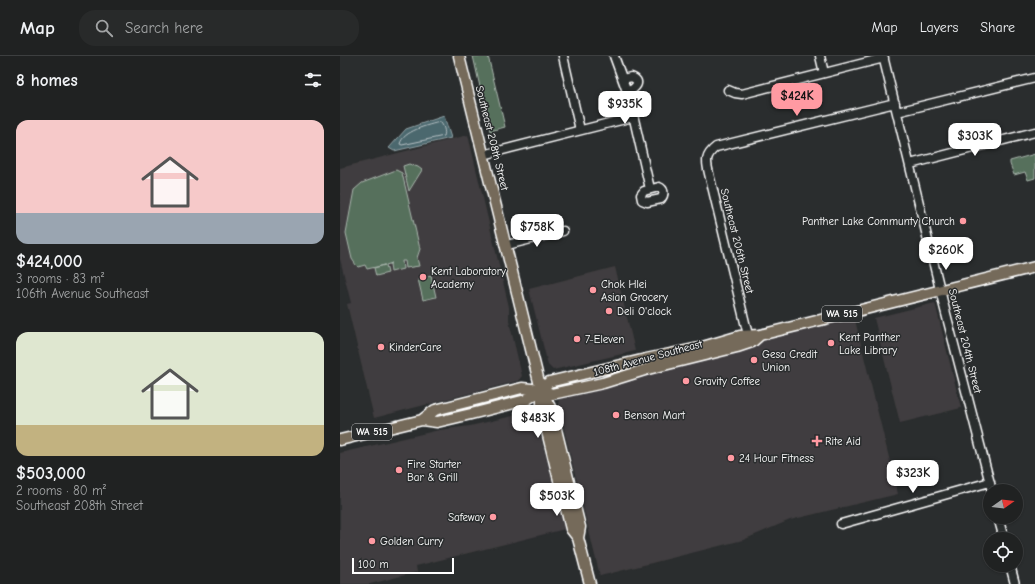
<!DOCTYPE html>
<meta charset="utf-8">
<style>
body{margin:0;font-family:"Comic Neue",sans-serif;background:#282a2a;color:#f1f3f6;height:100vh;display:flex;flex-direction:column;font-size:15px;white-space:nowrap}
*{box-sizing:border-box;margin:0}
p{font-size:13px;color:#a2a4a5}
.icon{flex:none;width:22px;height:22px;fill:none;stroke:currentColor;stroke-width:2;stroke-linecap:round;stroke-linejoin:round}
.map{position:relative;flex:1;overflow:hidden}
.details{display:flex;flex-direction:column;background:#202222;width:340px}
.details>*{flex:none}
.needle{width:26px;rotate:76deg}
.fabs{position:absolute;left:643px;top:428px;display:grid;gap:8px}
.fabs a{display:grid;place-items:center;width:40px;height:40px;border-radius:50%;background:#202222;box-shadow:0 1px 3px #0004,0 0 0 1px #3d3f40;font-size:20px}
.scale{position:absolute;left:12px;bottom:10px;width:102px;box-sizing:border-box;padding-left:4px;border:2px solid #fff;border-top:0;font-size:11px;line-height:14px;white-space:nowrap;color:#fff;-webkit-text-stroke:3px #2a2d2e;paint-order:stroke}
.price{position:absolute;translate:-50% -34px;padding:0 9px;border-radius:8px;background:#fff;color:#222;font-size:13px;line-height:26px;filter:drop-shadow(0 1px 2px #0008)}
.price::after{content:'';position:absolute;left:50%;top:24px;width:12px;height:9px;margin-left:-6px;background:inherit;clip-path:polygon(0 0,100% 0,50% 100%)}
.price.selected{background:#ff9aa2;color:#111}
ul{padding:0;list-style:none}
li{display:grid;align-content:center;gap:8px;height:212px;padding:0 16px}
li span{display:grid;place-items:center;height:124px;border-radius:12px;color:#555}
li>.icon{margin-inline-start:auto}
span .icon{width:72px;height:72px;fill:#fffc;stroke-width:1}
li b{font-size:17px}
h2{display:flex;justify-content:space-between;align-items:center;height:48px;padding:0 16px;font-size:17px}
header{display:flex;align-items:center;gap:24px;box-sizing:border-box;height:56px;padding:0 20px;background:#202222;border-bottom:1px solid #3d3f40}
header strong{font-size:19px}
nav{display:flex;gap:22px;margin-inline-start:auto;font-size:14px}
.search{width:280px;height:36px;background:#282a2a;display:flex;align-items:center;gap:10px;box-sizing:border-box;padding:0 14px;border-radius:16px;color:#a2a4a5;font-size:15px}
main{display:flex;flex:1;min-height:0}
.map>svg:first-child{display:block}
.built{fill:#403d3f}
.green{fill:#566f5c;stroke:#aab7ae}
.water{fill:#4b676e;stroke:#93a4a8}
.lines{fill:none;stroke-linecap:round;stroke-linejoin:round}
.shore{stroke:#b7c2c5;stroke-width:1}
.minor-casing{stroke:#fff;stroke-width:11}
.major-casing{stroke:#fff;stroke-width:13}
.minor{stroke:#2a2d2e;stroke-width:8}
.major{stroke:#746a5a;stroke-width:10}
.poi-dot{fill:#ff9aa2;stroke:#2a2d2e;stroke-width:1.5}
.labels{text-anchor:middle;dominant-baseline:central;stroke-width:3;stroke-linejoin:round;paint-order:stroke}
.shield{fill:#2a2d2e;stroke:#bfc0c0;stroke-width:1}
.shield-label{font-size:10px;font-weight:bold;fill:#fff}
.street-label{font-size:11px;fill:#fff;stroke:#2a2d2e}
.poi-label{font-size:11px;fill:#fff;stroke:#2a2d2e;text-anchor:start}
</style>
<header>
<strong>Map</strong>
<div class="search"><svg class="icon" aria-label="search" viewBox="0 0 24 24"><circle cx="10" cy="10" r="6"/><path d="M15 15l6 6"/></svg>Search here</div>
<nav><a>Map</a><a>Layers</a><a>Share</a></nav>
</header>
<main>
<section class="details">
<h2>8 homes<svg class="icon" aria-label="filters" viewBox="0 0 24 24"><path d="M4 7h16M4 17h16"/><circle cx="9" cy="7" r="2"/><circle cx="15" cy="17" r="2"/></svg></h2>
<ul>
<li><span style="background:linear-gradient(#f6c9c9 75%,#9aa5b1 0)"><svg class="icon" aria-label="home" viewBox="0 0 24 24"><path d="M3 11l9-7 9 7M6 9v11h12V9"/></svg></span><div><b>$424,000</b><p>3 rooms · 83 m²</p><p>106th Avenue Southeast</p></div></li>
<li><span style="background:linear-gradient(#dfe7d0 75%,#c2b280 0)"><svg class="icon" aria-label="home" viewBox="0 0 24 24"><path d="M3 11l9-7 9 7M6 9v11h12V9"/></svg></span><div><b>$503,000</b><p>2 rooms · 80 m²</p><p>Southeast 208th Street</p></div></li>
</ul>
</section>
<div class="map">
<svg width="695" height="528" viewBox="0 0 695 528">
<rect width="100%" height="100%" fill="#2a2d2e"/>
<filter id="ink" filterUnits="userSpaceOnUse"><feTurbulence type="fractalNoise" baseFrequency=".025" numOctaves="2"/><feDisplacementMap in="SourceGraphic" scale="8" xChannelSelector="R" yChannelSelector="G"/><feConvolveMatrix kernelMatrix="1 2 1 2 8 2 1 2 1" color-interpolation-filters="sRGB"/></filter>
<g filter="url(#ink)">
<path class="built" d="M128,79L169,251V265L182,320L178,325L34,362L7,248L11,247L0,203V112Z
M275,211L295,295L213,314L208,309L189,233Z
M595,247L621,352L560,367L534,262Z
M513,256L558,438L450,464L403,484L260,520L218,349L219,343L305,321L303,308Z
M186,357L193,359L196,362L225,473L76,510L77,516L30,528H0V397L99,374L130,370Z"/>
<path class="green" d="M133,0H148L165,71L150,75Z
M695,98V122L688,124L685,116L674,119L670,108V105Z
M69,108L78,111L82,114L69,135L63,110Z
M56,114L62,117L80,193L77,202L79,210L66,212L65,205H62L63,213L51,216L50,208L52,207L46,209L48,217L36,220L34,212L45,209L27,213L25,209L18,211L16,209L12,203L6,177L14,134L22,127Z
M91,219L96,241L83,244L78,223Z"/>
<path class="water" d="M104,60L111,82L54,95L49,92L66,73Z"/>
<g class="lines">
<path class="shore" d="M100,66C103,68 106,76 104,80L62,89L60,88C63,75 88,69 100,66Z"/>
<g class="minor-casing">
<path id="minor" d="M223,0L240,74
M274,0L289,41L310,133
M480,0L484,17
M543,0L604,250L652,435
M283,23L291,21C303,25 295,33 287,36
M388,34L395,37L402,38L544,2
M557,56L695,22
M143,99L293,61
M570,108L695,76
M319,131C324,133 325,138 321,143L307,146L302,144L301,139L304,135Z
M167,189L223,175
M408,279L370,122C367,108 363,101 376,91L555,47
M658,461L664,483
M501,468L650,426
M670,509L675,528"/>
</g>
<g class="major-casing">
<path id="major" d="M119,0L201,334L211,353L226,414L240,471L238,482
M202,338V355L231,473L238,482L250,528
M82,364L97,366L131,358L186,344L201,334L209,326L306,303L359,292L400,280L420,279L695,211
M0,384L82,364L95,354L182,332L201,334L212,338L263,327L308,313L397,291L412,286L420,279"/>
</g>
<use href="#minor" class="minor"/>
<use href="#major" class="major"/>
</g>
</g>
<g class="poi-dot">
<circle cx="623" cy="165" r="4"/>
<circle cx="83" cy="221" r="4"/>
<circle cx="253" cy="234" r="4"/>
<circle cx="269" cy="255" r="4"/>
<circle cx="237" cy="283" r="4"/>
<circle cx="491" cy="287" r="4"/>
<circle cx="41" cy="291" r="4"/>
<circle cx="414" cy="304" r="4"/>
<circle cx="346" cy="325" r="4"/>
<circle cx="276" cy="359" r="4"/>
<path d="M475 379h4v4h4v4h-4v4h-4v-4h-4v-4h4z"/>
<circle cx="391" cy="402" r="4"/>
<circle cx="59" cy="414" r="4"/>
<circle cx="153" cy="461" r="4"/>
<circle cx="32" cy="485" r="4"/>
</g>
<g class="labels">
<g class="shield">
<rect x="482" y="250" width="40" height="16" rx="3"/>
<rect x="12" y="368" width="40" height="16" rx="3"/>
</g>
<g class="shield-label">
<text x="502" y="258">WA 515</text>
<text x="32" y="376">WA 515</text>
</g>
<g class="street-label">
<text transform="translate(152 82) rotate(76)">Southeast 208th Street</text>
<text transform="translate(397 185) rotate(76)">Southeast 206th Street</text>
<text transform="translate(625 285) rotate(76)">Southeast 204th Street</text>
<text transform="translate(308 302) rotate(-15)">108th Avenue Southeast</text>
</g>
<g class="poi-label">
<text x="615" y="165" text-anchor="end">Panther Lake Communty Church</text>
<text x="91" y="215">Kent Laboratory<tspan x="91" dy="13">Academy</tspan></text>
<text x="261" y="228">Chok Hlei<tspan x="261" dy="13">Asian Grocery</tspan></text>
<text x="277" y="255">Deli O'clock</text>
<text x="499" y="281">Kent Panther<tspan x="499" dy="13">Lake Library</tspan></text>
<text x="245" y="283">7-Eleven</text>
<text x="49" y="291">KinderCare</text>
<text x="422" y="298">Gesa Credit<tspan x="422" dy="13">Union</tspan></text>
<text x="354" y="325">Gravity Coffee</text>
<text x="284" y="359">Benson Mart</text>
<text x="485" y="385">Rite Aid</text>
<text x="399" y="402">24 Hour Fitness</text>
<text x="67" y="408">Fire Starter<tspan x="67" dy="13">Bar &amp; Grill</tspan></text>
<text x="145" y="461" text-anchor="end">Safeway</text>
<text x="40" y="485">Golden Curry</text>
</g>
</g>
</svg>
<div class="fabs">
<a><svg class="needle" viewBox="-14 -14 28 28"><path d="M0-13l5 13h-10z" fill="#e53935"/><path d="M0 13l5-13h-10z" fill="#a2a4a5"/></svg></a>
<a><svg class="icon" aria-label="locate" viewBox="0 0 24 24"><circle cx="12" cy="12" r="6"/><path d="M12 2v4M12 18v4M2 12h4M18 12h4"/></svg></a>
</div>
<div class="scale">100 m</div>
<b class="price selected" style="left:457px;top:61px">$424K</b>
<b class="price" style="left:285px;top:69px">$935K</b>
<b class="price" style="left:635px;top:101px">$303K</b>
<b class="price" style="left:197px;top:192px">$758K</b>
<b class="price" style="left:606px;top:215px">$260K</b>
<b class="price" style="left:198px;top:383px">$483K</b>
<b class="price" style="left:573px;top:438px">$323K</b>
<b class="price" style="left:217px;top:461px">$503K</b>
</div>
</main>
